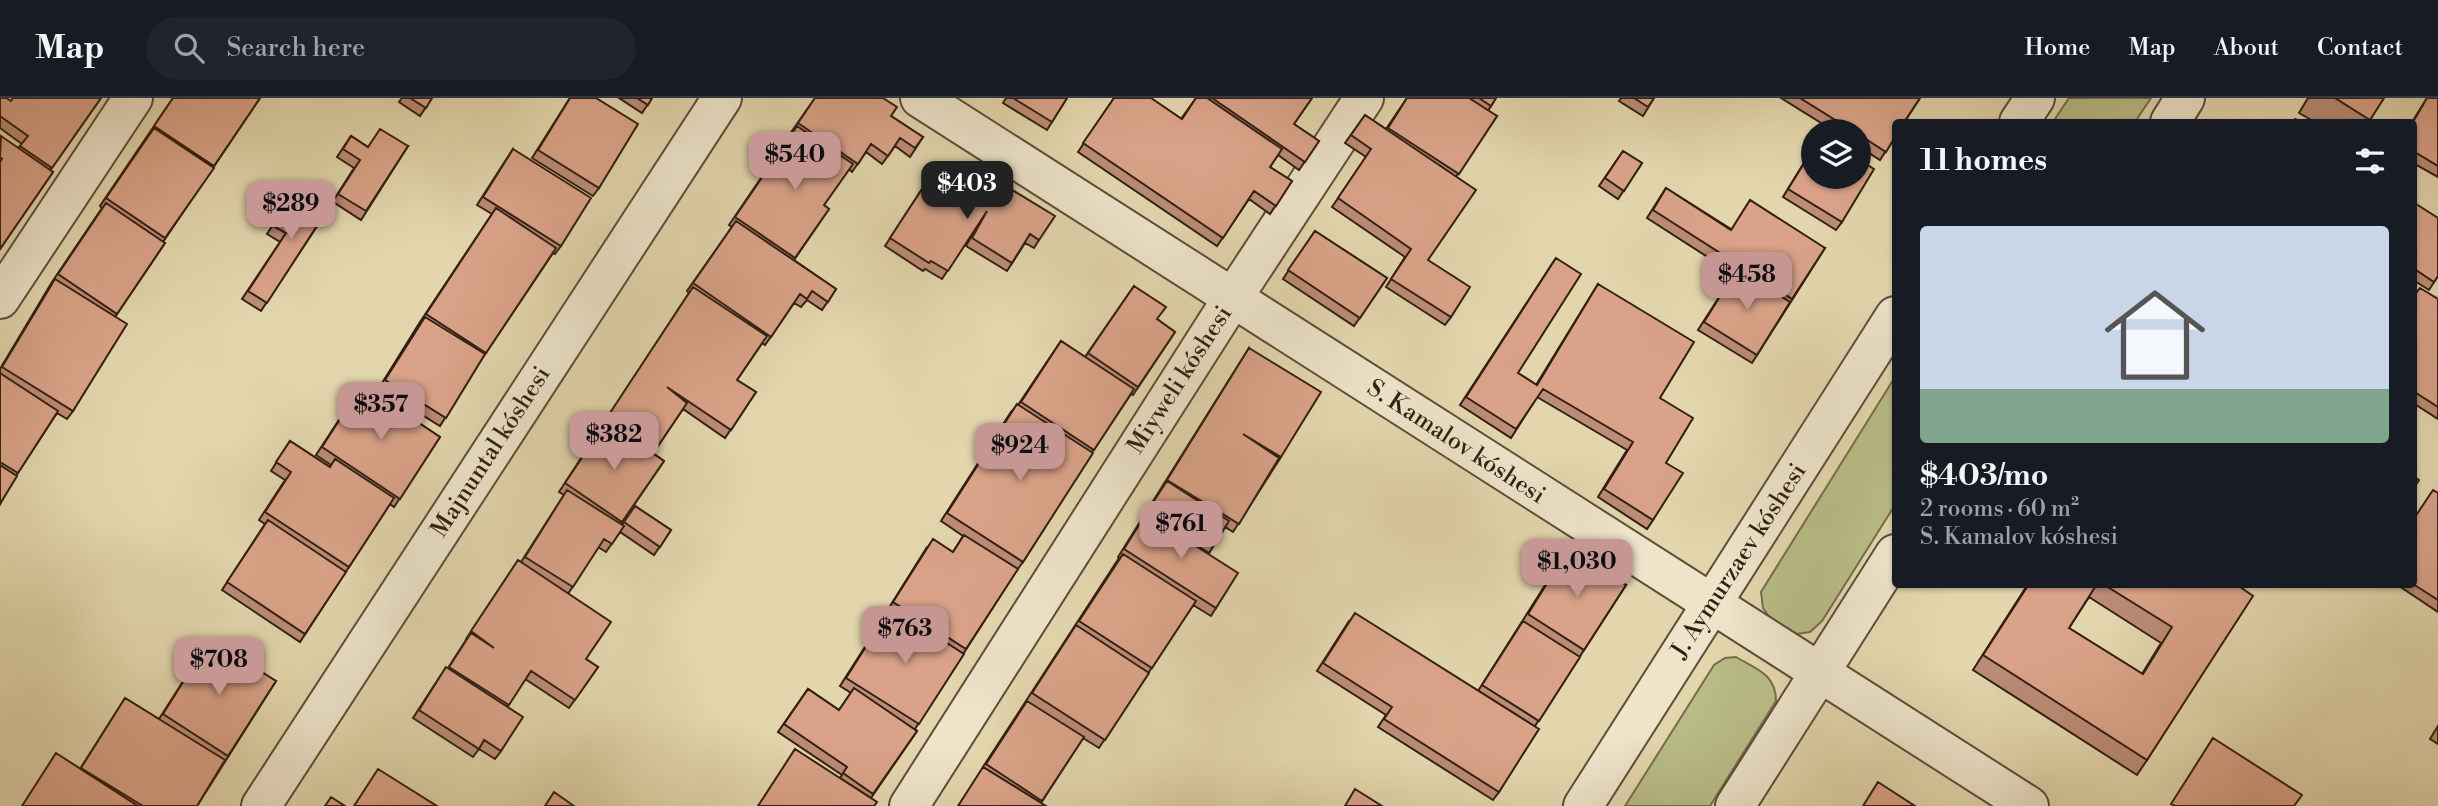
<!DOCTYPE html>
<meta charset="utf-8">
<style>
body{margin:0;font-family:"Libre Bodoni",serif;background:#20242c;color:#f1f3f6;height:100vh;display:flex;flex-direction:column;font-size:26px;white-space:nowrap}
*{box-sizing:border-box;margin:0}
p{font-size:23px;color:#9ea1a6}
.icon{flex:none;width:38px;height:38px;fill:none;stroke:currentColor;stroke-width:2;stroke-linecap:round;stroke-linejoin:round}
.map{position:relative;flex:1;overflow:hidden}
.drawer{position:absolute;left:1892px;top:21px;width:525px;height:469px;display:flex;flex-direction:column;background:#171b24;border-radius:7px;box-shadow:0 2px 5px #0004}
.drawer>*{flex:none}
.tools{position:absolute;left:1801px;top:21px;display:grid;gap:14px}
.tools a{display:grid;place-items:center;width:70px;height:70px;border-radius:50%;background:#171b24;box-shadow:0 2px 5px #0004;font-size:35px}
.price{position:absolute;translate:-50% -60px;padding:0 16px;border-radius:14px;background:#c59692;color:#111;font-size:23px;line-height:46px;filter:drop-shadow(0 2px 4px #0008)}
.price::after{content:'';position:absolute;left:50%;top:42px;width:21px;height:16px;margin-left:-10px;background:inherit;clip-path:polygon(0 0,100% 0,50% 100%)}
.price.current{background:#222;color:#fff}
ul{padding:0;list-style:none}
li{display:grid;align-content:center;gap:14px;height:371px;padding:0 28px}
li+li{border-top:2px solid #363941}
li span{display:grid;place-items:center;height:217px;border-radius:7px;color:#555}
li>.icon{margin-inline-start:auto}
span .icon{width:126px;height:126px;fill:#fffc;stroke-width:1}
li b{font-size:30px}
h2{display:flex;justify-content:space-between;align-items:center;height:84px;padding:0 28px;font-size:30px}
header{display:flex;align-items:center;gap:42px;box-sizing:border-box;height:98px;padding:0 35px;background:#171b24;border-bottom:2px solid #363941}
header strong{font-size:33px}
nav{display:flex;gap:38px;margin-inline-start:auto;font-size:24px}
.search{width:490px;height:63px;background:#20242c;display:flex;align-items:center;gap:18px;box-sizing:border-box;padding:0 24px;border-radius:38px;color:#9ea1a6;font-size:26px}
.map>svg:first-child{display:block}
.green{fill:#b8bc86;stroke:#756e4c;stroke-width:2}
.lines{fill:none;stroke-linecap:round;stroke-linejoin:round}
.minor-casing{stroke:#5e4d3a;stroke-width:42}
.minor{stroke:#ede4ca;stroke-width:38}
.wall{fill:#bb8c76;stroke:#321f13;stroke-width:2;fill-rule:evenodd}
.building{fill:#daa389;stroke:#321f13;stroke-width:2}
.labels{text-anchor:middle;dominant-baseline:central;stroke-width:5;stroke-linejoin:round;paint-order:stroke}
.street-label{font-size:24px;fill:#321f13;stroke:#ede4ca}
</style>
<header>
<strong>Map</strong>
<div class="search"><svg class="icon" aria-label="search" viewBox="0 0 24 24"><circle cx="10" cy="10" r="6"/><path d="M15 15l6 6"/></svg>Search here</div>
<nav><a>Home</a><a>Map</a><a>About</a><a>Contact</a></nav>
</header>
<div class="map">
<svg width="2438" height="708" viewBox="0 0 2438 708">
<rect width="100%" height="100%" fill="#e3d6ad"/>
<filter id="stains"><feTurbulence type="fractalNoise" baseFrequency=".00286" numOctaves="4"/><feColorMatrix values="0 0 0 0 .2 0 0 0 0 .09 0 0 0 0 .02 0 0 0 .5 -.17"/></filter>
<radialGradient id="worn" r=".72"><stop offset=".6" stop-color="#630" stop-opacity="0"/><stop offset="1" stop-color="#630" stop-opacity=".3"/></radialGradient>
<path class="green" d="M2069,0H2151L2135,24H2053Z
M1895,279V407L1822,523L1810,534L1797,536L1770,520L1763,510L1761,494Z
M1736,559C1756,571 1776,576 1776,603L1710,708H1625L1714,567L1725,560Z"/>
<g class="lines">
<g class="minor-casing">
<path id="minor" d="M920,0L2029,708
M2019,24L2035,0
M2170,24L2185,0
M0,201L133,0
M261,708L722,0
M909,708L1232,201L1364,0
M1583,708L1895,218
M1735,708L1895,456"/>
</g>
<use href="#minor" class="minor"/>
</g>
<path class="wall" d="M0,0L11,3L101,0L50,72L53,74L0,151V40L18,50L22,46L0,30Z
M173,0H260L163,144L165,145L115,219L73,313L67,321L57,315L16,378L0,406V271L52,184L102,110L100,108Z
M402,0H432L420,18L399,4Z
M570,0H596L599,90L593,98L532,60Z
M619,0H652L642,15Z
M815,0L891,18L923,39L910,59L895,48L882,66L866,54L852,74L849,71L824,107L829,111L794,162L836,191L822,212L807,202L801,209L794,205L765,247L762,245L737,282L756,294L725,340L683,311L653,355L664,363L621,426L622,427L635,408L671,432L654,457L620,434L606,454L598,449L568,496L586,561L598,569L569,610L525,581L507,609L501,653L495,661L479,651L473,659L413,620L441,577L448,570L466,542V541L513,471L521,464L564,397L559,394L689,195L687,193L732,129L729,127L793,33H792Z
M1006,0H1067L1047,32L1003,5Z
M1114,0L1181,21L1196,0H1312L1294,26L1319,43L1299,72L1278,57L1270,69L1292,83L1270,116L1249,101L1217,148L1078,54Z
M1407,0H1496L1488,13L1497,18L1456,79L1428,162L1451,219L1445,227L1386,189L1405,159L1332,109L1366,59L1345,45L1365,17L1386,31Z
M1621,0H1654L1643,18L1619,3Z
M1781,0H1920L1880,62L1858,48V33H1834Z
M2308,0H2384L2368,24H2315L2299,15Z
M2427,0H2438V79L2413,65V24H2412Z
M351,38L368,49L408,48L361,122L333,104L261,213L242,201L280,144L267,136L285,109L295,116L335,100L354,70L337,59Z
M1813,50V79L1842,124L1836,132L1783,99Z
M513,51L561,148L555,156L553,155L483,259L440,328L379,290L420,224L492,116L477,107Z
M1623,53L1642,65L1618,101L1599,88Z
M937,68L993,104L1004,87L1039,142L1034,150L1025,145L1007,173L966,148L979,125L942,181L925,171L923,173L885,148Z
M1666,90L1731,131L1825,150L1752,265L1698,232L1734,176L1647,120Z
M2413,104L2438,178L2429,192L2413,182Z
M1315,133L1387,180L1354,228L1283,181Z
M1556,160L1518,275L1536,287L1598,186L1660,300L1666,365L1653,422L1647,431L1598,399L1627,352L1537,299L1511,340L1460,307Z
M1134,188L1157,221L1175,234L1133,297L1131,296L1092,354L1023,464L1017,472L915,631L917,633L871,700L840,680L842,677L778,634L808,591L839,612L851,595L840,588L888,513H887L927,449L953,454L963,438L941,423L1011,314L1018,307L1061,243L1085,259Z
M2413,199L2438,201V321L2413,305Z
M1249,250L1281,359L1233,434L1225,429L1208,456L1216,510L1211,518L1193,507L1099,650L1083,640L1041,705L983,669L1119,460L1118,459Z
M362,287L440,339L394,409L390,406L300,544L222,492L265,426L259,422L285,382L271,373L290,343L330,369L331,367L316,357Z
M2438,395V514L2396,486H2413Z
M1563,459L1626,487L1535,628L1499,694L1493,702L1378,629L1386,617L1317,573L1349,523L1478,593Z
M2028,486H2236L2147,662L2137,677L1973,572ZM2089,499L2161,545L2142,576L2069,530Z
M205,549L276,583L197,708H22L80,671L125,600L159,621Z
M2438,628V646L2430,641Z"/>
<path class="building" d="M0,0H6L11,3L13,0H101L52,70L20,48L28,38L0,18Z
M173,0H260L214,68L154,28Z
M410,0H432L426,10Z
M570,0H596L638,26L599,90L538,52Z
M637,0H652L648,7Z
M815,0H883L897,9L891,18L923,39L915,50L900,40L888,58L871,46L858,66L798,25Z
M1013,0H1067L1052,24Z
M1114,0H1151L1182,21L1196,0H1207L1282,51L1270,69L1292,83L1276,108L1254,93L1223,140L1083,45Z
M1212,0H1312L1294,26L1319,43L1305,64Z
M1407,0H1469L1497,18L1459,76L1388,30Z
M1479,0H1496L1491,8Z
M1634,0H1654L1648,9Z
M1800,0H1920L1904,24H1895V39L1886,54L1858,36V33H1853Z
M2335,0H2384L2370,22Z
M2427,0H2438V68L2413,53V24Z
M1365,17L1476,92L1428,162L1470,189L1451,219L1391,181L1411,151L1338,100L1371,51L1351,37Z
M2295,21L2302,24H2293Z
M797,28L853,66L824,107L829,111L795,160L735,119Z
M154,30L214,70L165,140L106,100Z
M380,31L408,48L366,113L338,96L360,62L343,51L351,38L368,49Z
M1,38L53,74L0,151V64L2,61L0,59Z
M513,51L591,100L561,148L483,99Z
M1813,51V79H1858V61L1874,71L1842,124L1788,91Z
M1623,53L1642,65L1624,93L1605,80Z
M937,68L994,104L1004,87L1055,118L1039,142L1030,136L1012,165L972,140L987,113L948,173L931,163L929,165L890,140Z
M315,86L335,100L267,205L248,193L286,135L273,128L285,109L295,116Z
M1666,90L1731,132L1750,102L1825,150L1792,201L1653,112Z
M2413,104L2438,120V178L2434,184L2413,170Z
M106,105L165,145L117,216L58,176Z
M496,110L556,150L486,255L426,216Z
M736,123L836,191L828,204L812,193L807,201L800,196L771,239L693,185Z
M1315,133L1387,180L1360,220L1288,172Z
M1556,160L1581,176L1518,275L1537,287L1598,186L1694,244L1660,300L1693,320L1666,365L1683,375L1653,422L1604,391L1633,344L1543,291L1516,331L1466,299Z
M1737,171L1790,204L1757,257L1704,224Z
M55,181L127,226L73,313L2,269Z
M1134,188L1166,209L1157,221L1175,234L1138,289L1088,255Z
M693,189L767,238L737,282L756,294L731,332L667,289L687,305L654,354L606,321Z
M2420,190L2438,201V309L2413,293V199Z
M425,219L485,256L446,320L385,282Z
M1061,243L1134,291L1094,352L1021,304Z
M1249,250L1321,294L1281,359L1243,336L1279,360L1239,426L1167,382Z
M0,275L58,313L18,375L0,364Z
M362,287L440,339L400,401L322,349Z
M1017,306L1093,355L1023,464L947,415Z
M606,324L664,363L622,424L565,385Z
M290,343L330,369L335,361L394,400L349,469L265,414L291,374L276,364Z
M0,367L17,378L0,406Z
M2413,378L2419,382L2413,391Z
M1167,383L1229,423L1209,455L1146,415Z
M567,392L624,428L612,446L604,441L573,489L525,459Z
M2433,392L2438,395V502L2413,486V422Z
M635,408L671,432L660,449L624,424Z
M1146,416L1238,475L1216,510L1124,451Z
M268,422L346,474L305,536L227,484Z
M964,437L1018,471L966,551L893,504L933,441L953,454Z
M1569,450L1626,487L1584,552L1528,516Z
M1123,456L1196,503L1152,570L1079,523Z
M518,462L611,524L586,561L598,569L575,602L531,573L509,607L449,569L471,535L494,550L471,533Z
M2029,486H2097L2069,530L2143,576L2172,529L2103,486H2236L2253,498L2147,662L1983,557Z
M891,509L964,556L919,626L846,580Z
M1355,515L1539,631L1499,694L1384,621L1392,609L1323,565Z
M1523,523L1580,559L1539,623L1482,587Z
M1076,527L1149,575L1105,642L1032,595Z
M210,541L276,583L228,658L163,616Z
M446,569L523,619L501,653L484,642L479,651L419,612Z
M854,590L917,633L873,696L843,675L847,669L784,626L808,591L839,612Z
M125,600L225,662L197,708H143L81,670Z
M1027,603L1084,639L1042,703L986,666Z
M2213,640L2302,697L2294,708H2175L2171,706Z
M795,651L877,704L874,708H758Z
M56,655L138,708H22Z
M983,669L1046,708H958Z
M378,671L437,708H354Z
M1878,684L1915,708H1863Z
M1355,691L1382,708H1345Z
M554,694L574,708H545Z
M331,699L345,708H325Z"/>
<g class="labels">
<g class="street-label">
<text transform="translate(1180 282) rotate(-57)">Miyweli kóshesi</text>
<text transform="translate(1456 344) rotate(33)">S. Kamalov kóshesi</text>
<text transform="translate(491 354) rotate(-57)">Majnuntal kóshesi</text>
<text transform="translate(1739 463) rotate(-57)">J. Aymurzaev kóshesi</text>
</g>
</g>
<rect width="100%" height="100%" filter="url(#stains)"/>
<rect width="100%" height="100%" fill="url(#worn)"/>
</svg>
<div class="tools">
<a><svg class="icon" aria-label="layers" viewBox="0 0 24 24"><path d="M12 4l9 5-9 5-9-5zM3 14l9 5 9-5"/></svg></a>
</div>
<b class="price" style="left:795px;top:94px">$540</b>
<b class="price current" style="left:967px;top:123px">$403</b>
<b class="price" style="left:291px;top:143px">$289</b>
<b class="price" style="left:1747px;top:214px">$458</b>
<b class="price" style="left:381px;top:344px">$357</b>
<b class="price" style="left:614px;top:374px">$382</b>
<b class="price" style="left:1020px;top:385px">$924</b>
<b class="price" style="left:1181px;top:463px">$761</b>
<b class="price" style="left:1577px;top:501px">$1,030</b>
<b class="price" style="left:905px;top:568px">$763</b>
<b class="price" style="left:219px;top:599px">$708</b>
<section class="drawer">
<h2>11 homes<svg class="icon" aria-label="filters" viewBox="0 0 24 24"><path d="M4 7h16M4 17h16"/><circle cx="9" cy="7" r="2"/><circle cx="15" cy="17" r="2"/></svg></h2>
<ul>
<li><span style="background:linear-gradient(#c9d6e8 75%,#7fa58c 0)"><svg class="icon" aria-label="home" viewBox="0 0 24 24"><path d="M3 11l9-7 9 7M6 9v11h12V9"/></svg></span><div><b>$403/mo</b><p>2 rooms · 60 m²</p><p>S. Kamalov kóshesi</p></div></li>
</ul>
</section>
</div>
